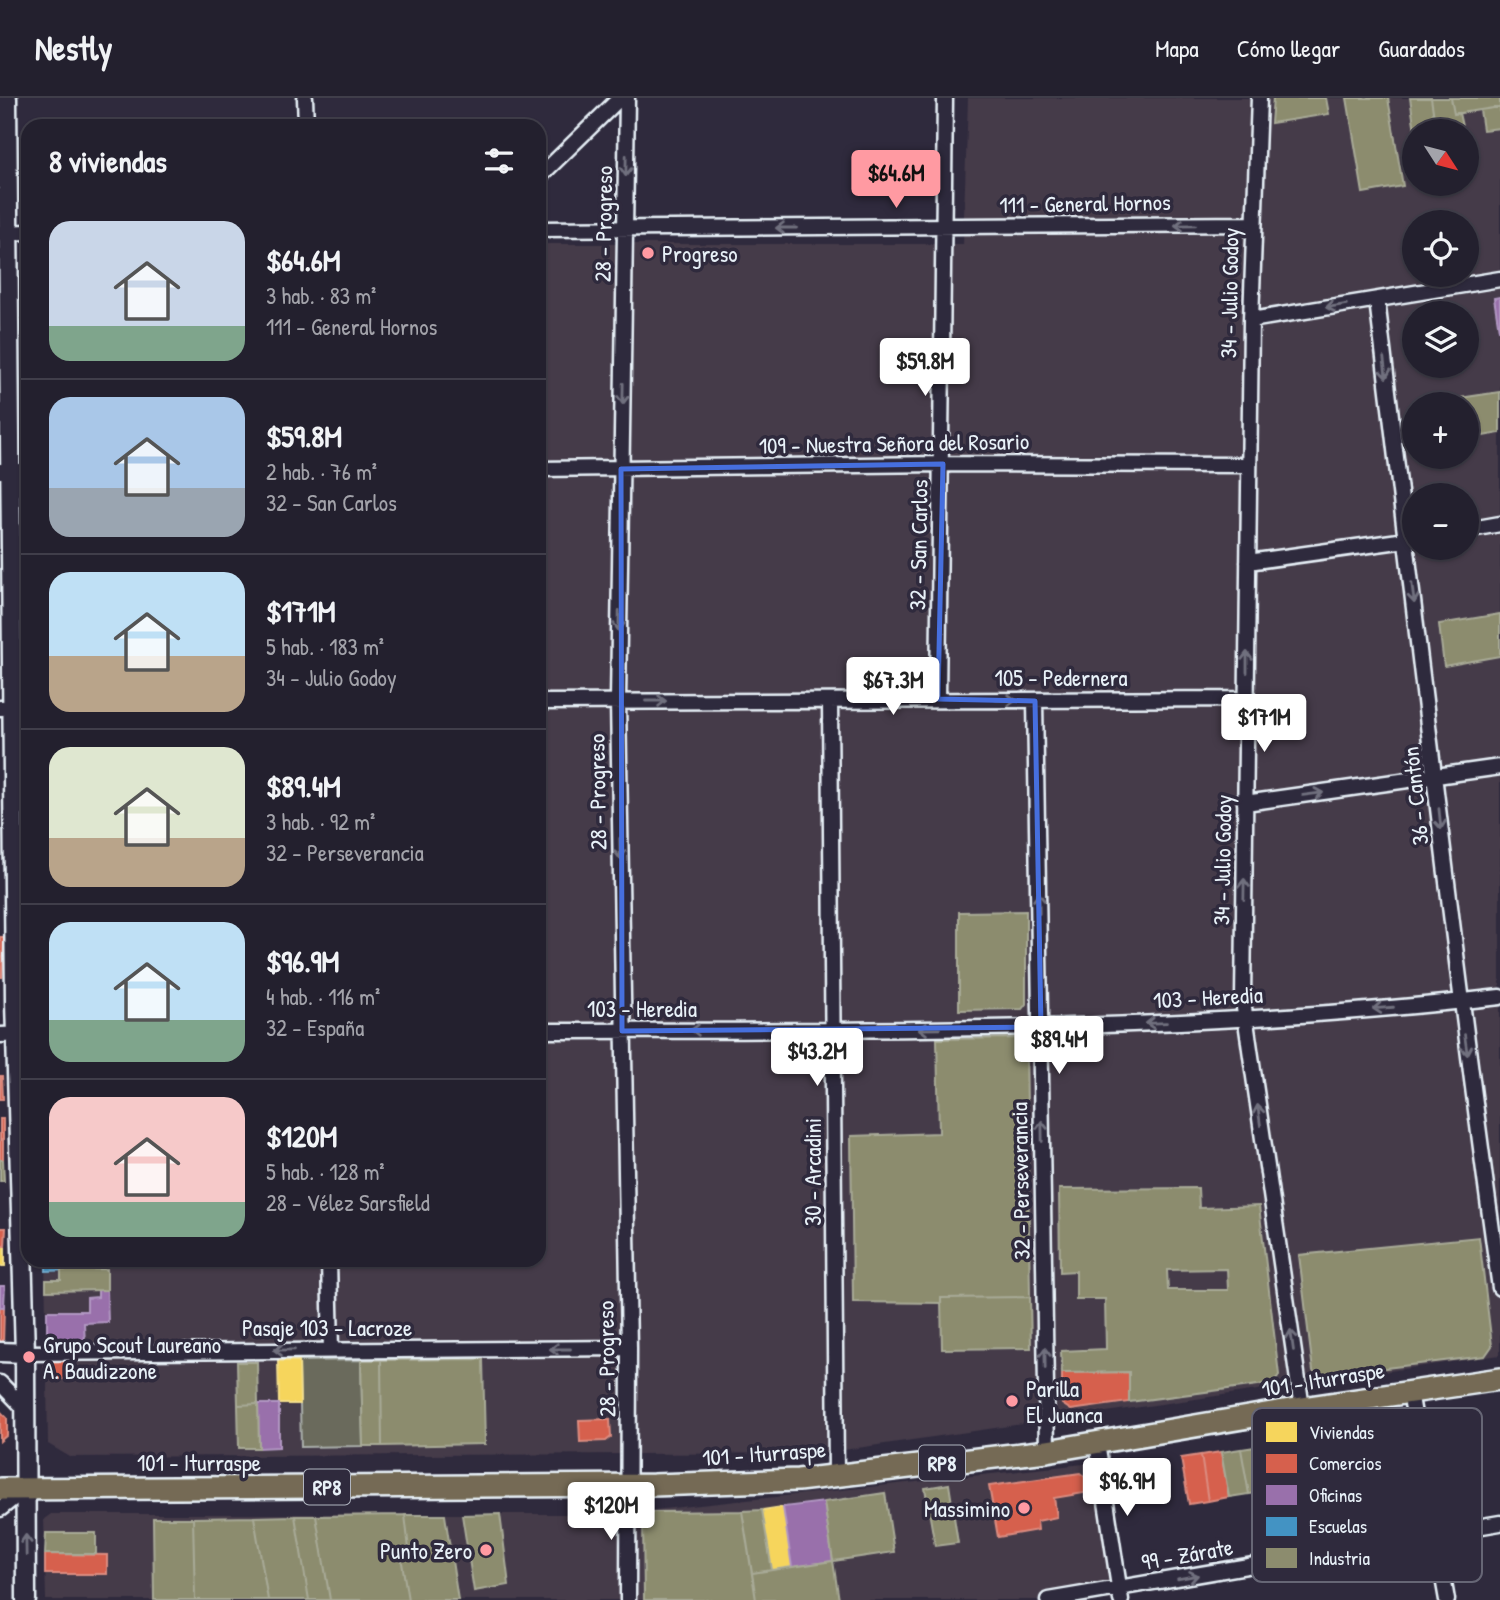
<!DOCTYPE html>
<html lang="es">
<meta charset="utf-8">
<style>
body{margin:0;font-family:"Patrick Hand",sans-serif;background:#2b2836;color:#f1f3f6;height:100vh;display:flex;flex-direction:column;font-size:26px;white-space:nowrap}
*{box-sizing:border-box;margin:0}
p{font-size:23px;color:#a3a3aa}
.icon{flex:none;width:38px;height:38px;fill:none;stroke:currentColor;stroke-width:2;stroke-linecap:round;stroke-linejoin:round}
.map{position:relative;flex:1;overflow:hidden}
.panel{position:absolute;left:21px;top:21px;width:525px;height:1148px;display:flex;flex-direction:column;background:#23202e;border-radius:21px;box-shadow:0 2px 5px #0004,0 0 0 2px #403e4a}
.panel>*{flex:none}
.needle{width:46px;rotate:126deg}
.controls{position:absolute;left:1402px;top:21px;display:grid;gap:14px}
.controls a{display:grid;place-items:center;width:77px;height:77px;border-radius:50%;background:#23202e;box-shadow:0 2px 5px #0004,0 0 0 2px #403e4a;font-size:35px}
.price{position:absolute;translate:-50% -60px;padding:0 16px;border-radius:7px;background:#fff;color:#222;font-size:23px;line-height:46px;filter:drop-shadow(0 2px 4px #0008)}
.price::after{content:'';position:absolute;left:50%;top:42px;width:21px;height:16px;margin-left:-10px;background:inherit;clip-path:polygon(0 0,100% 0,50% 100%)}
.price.on{background:#ff9aa2;color:#111}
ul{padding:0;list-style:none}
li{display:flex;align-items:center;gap:21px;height:175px;padding:0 28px}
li+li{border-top:2px solid #403e4a}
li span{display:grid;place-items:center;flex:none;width:196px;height:140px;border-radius:21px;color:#555}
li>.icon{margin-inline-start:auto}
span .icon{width:84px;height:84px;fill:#fffc;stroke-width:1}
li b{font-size:30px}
h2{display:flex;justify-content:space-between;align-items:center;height:84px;padding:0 28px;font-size:30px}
header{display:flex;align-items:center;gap:42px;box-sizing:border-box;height:98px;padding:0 35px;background:#23202e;border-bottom:2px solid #403e4a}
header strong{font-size:33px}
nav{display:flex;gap:38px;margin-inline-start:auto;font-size:24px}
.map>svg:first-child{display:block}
.built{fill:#443a49;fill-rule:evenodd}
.green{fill:#6a6b5c;stroke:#a9aeaa;stroke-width:2}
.homes{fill:#f6d55c;stroke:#f2dd8b;stroke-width:2}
.shops{fill:#d6604d;stroke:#db8c80;stroke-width:2}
.offices{fill:#9970ab;stroke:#b197c2;stroke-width:2}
.schools{fill:#4393c3;stroke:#74afd3;stroke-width:2}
.industry{fill:#8c8c6e;stroke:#a8aa97;stroke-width:2;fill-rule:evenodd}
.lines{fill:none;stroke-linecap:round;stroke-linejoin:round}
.minor-casing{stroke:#e8f1f8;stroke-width:19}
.tertiary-casing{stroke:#e8f1f8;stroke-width:23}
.primary-casing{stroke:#e8f1f8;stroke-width:26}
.minor{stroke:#2f2a3d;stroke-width:14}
.tertiary{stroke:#2f2a3d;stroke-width:18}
.primary{stroke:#746b55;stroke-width:21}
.oneway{stroke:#70707e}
.marked{fill:none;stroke:#466fde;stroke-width:5;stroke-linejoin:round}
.poi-dot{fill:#ff9aa2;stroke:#2f2a3d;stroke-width:2.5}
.labels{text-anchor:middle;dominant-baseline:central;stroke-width:7;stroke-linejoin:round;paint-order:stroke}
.shield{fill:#2f2a3d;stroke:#b0b5c0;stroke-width:2}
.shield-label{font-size:21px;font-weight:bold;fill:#e8f1f8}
.street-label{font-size:23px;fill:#e8f1f8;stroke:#2f2a3d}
.poi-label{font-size:23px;fill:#e8f1f8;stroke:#2f2a3d;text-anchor:start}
.key{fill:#2f2a3d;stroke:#666675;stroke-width:2}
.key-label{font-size:19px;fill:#e8f1f8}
</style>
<header>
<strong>Nestly</strong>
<nav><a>Mapa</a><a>Cómo llegar</a><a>Guardados</a></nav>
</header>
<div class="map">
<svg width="1500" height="1502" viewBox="0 0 1500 1502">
<rect width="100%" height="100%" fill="#2f2a3d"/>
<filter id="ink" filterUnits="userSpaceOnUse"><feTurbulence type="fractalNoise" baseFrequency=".0143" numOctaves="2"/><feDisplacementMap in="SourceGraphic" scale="14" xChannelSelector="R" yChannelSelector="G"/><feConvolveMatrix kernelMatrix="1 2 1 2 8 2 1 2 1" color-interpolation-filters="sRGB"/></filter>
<g filter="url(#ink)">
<path class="built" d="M968,0H1500V1257L823,1355L70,1359L48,1346L45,1162H539V146H963ZM1414,33H1466V86H1414ZM1414,124H1466V177H1414ZM1414,215H1466V268H1414ZM1414,306H1466V359H1414ZM1414,397H1466V450H1414Z
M1093,1365L1116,1502H46L44,1421L51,1416H616Z"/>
<path class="green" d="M361,1262L363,1348L301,1349L299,1263Z"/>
<path class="homes" d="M0,1148H5V1168H0Z
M278,1263H299L300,1306H279Z
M1160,1363L1163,1381L1122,1388L1120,1378L1128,1376L1127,1367Z
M783,1409L792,1469L772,1472L762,1412Z"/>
<path class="shops" d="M0,839H4L3,859H0Z
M0,859H3L2,879H0Z
M0,978H2L3,1001H0Z
M0,1021H3V1042H0Z
M0,1042H3V1062H0Z
M0,1130H6L5,1148H0Z
M0,1209H4L3,1247L0,1248Z
M52,1261L70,1262V1281H44L45,1268Z
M1129,1274V1304L1071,1312L1062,1306V1275Z
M0,1313L7,1320V1337L0,1343Z
M610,1321L611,1339L606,1343L580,1344L579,1322Z
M1221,1354L1229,1399L1208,1403L1201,1357Z
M1201,1357L1208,1403L1189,1406L1181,1360Z
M1080,1375L1088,1381L1090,1394L1054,1400L1057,1419L1037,1423L1038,1432L998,1439L989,1388Z
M45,1456L107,1457V1476H45Z"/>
<path class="offices" d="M1500,199V232H1499L1494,200Z
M0,1188H5L4,1209H0Z
M98,1192H107L108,1224L84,1225L85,1247L47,1248V1213H87V1200L98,1199Z
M258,1306H279V1349L259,1350Z
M824,1404L833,1463L792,1469L783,1409Z"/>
<path class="schools" d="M46,1162H101V1171L46,1173Z"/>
<path class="industry" d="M1273,0H1326L1329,16L1271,25Z
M1347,0H1388L1403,88L1363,95Z
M1410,0H1431L1436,33H1415Z
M1431,0H1451L1454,16L1459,15L1463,33H1436Z
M1451,0H1500V9L1454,16Z
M1500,9V30L1483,32L1480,12Z
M1500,294V335L1466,341V306H1420Z
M1500,516V558L1444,568L1439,526Z
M1026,813V906L1022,911L959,912V814Z
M1019,940L1026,946L1030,1199L941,1200V1205L853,1204L851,1038L939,1035L937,941Z
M0,1062H3L4,1083H0Z
M1198,1090L1199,1110L1259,1108L1279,1277L1273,1285L1129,1304V1274L1062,1275L1061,1253L1106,1251L1105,1201H1076V1173L1060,1174L1059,1091ZM1227,1171L1228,1192H1168L1167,1172Z
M1479,1139L1492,1248L1485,1258L1320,1278L1313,1273L1299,1157Z
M107,1171V1192L46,1193V1182H61V1172Z
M1030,1199L1031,1250L942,1251L941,1200Z
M483,1261L485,1346L382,1348L381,1262Z
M361,1262H381L382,1348H363Z
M237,1264H257L258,1306L238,1307Z
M258,1306L259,1350H239L238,1307Z
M1262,1348L1269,1393L1249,1396L1241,1351Z
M1241,1351L1249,1396L1229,1399L1221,1354Z
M949,1386L958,1445L935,1448L925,1390Z
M885,1395L894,1454L833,1463L824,1404Z
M762,1412L772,1472L752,1475L742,1413Z
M742,1413L756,1502H644L643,1422L650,1414Z
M500,1416L509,1487L474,1493L462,1417Z
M405,1417L409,1451L400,1452L408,1502H330L316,1418Z
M405,1417H445L458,1502H408L400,1452L409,1451Z
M295,1418L309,1502H268L254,1419Z
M295,1418H316L330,1502H309Z
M254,1419L268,1502H195L193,1420Z
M153,1420H193L195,1502H154Z
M46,1435H96V1456H45Z
M833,1463L839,1502H756L752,1475Z"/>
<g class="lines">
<g class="minor-casing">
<path id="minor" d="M305,0L306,28
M627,0L618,603L629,1250L628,1502
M1259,0L1251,222L1243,903L1302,1310
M539,79L620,0
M539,131L1253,126
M0,135L28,134
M1377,202C1417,531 1454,861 1500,1190
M1251,222L1500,181
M539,371L943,366L1249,367
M0,373H28
M1466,432L1500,426
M1248,464L1413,441
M938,601L945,0
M830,603L836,1377
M1035,603L1047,1353
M539,604L1247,601
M0,610L28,609
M1245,705L1500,669
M539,933C859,932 1181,936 1500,899
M0,937L28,936
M329,1162L331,1252
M25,1255L629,1250
M0,1285L26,1312
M1410,1294L1447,1502
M1097,1345L1121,1502
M0,1411L25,1391
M1048,1502L1500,1425"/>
</g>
<g class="tertiary-casing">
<path id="tertiary" d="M7,0L15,903L25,1255L26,1502
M0,1254L25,1255"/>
</g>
<g class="primary-casing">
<path id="primary" d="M0,1391L653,1387L798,1382L1047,1353L1302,1310L1500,1281"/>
</g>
<use href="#minor" class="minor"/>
<use href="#tertiary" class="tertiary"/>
<use href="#primary" class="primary"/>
</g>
<defs><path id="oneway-shaft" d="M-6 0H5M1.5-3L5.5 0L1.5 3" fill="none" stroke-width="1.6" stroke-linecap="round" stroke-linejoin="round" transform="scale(1.75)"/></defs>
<g class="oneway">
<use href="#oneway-shaft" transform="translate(626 68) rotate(91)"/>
<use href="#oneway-shaft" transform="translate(1185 127) rotate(179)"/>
<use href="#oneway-shaft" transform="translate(786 130) rotate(180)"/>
<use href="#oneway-shaft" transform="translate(1336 208) rotate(171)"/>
<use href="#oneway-shaft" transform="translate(1385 270) rotate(83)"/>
<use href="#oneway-shaft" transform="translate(623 296) rotate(91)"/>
<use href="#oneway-shaft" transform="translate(1413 495) rotate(83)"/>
<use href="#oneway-shaft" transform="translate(619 523) rotate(91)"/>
<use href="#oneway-shaft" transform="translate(1247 564) rotate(-90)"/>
<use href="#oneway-shaft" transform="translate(1006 602) rotate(1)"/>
<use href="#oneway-shaft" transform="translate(656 603)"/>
<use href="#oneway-shaft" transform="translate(1313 696) rotate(-8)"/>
<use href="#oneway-shaft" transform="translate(1440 721) rotate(84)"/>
<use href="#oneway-shaft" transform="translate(620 751) rotate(89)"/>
<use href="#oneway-shaft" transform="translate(1244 791) rotate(-89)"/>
<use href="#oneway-shaft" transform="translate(1039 805) rotate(-91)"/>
<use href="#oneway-shaft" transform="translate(1383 910) rotate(176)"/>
<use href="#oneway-shaft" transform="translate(1156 925) rotate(178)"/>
<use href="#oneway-shaft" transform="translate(929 931) rotate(179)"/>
<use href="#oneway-shaft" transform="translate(701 932) rotate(180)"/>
<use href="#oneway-shaft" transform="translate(1466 947) rotate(82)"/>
<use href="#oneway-shaft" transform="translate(1259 1017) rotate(-98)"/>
<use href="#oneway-shaft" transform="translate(1042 1033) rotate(-91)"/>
<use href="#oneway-shaft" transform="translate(1292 1242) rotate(-98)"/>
<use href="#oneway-shaft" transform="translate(560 1251) rotate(180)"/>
<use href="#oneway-shaft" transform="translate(284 1252) rotate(179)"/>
<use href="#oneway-shaft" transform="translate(1045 1260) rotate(-91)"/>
<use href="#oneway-shaft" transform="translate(26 1447) rotate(-91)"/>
<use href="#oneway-shaft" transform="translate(1188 1479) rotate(-10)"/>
</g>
</g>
<path class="marked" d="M943,366L938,601L1035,603L1041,929L622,933L621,371Z"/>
<g class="poi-dot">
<circle cx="648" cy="155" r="7"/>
<circle cx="29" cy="1259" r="7"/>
<circle cx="1012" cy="1303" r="7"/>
<circle cx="1024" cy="1410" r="7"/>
<circle cx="486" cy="1452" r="7"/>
</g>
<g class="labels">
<g class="shield">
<rect x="919" y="1347.5" width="46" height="35" rx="5"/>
<rect x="304" y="1371.5" width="46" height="35" rx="5"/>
</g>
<g class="shield-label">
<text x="942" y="1365">RP8</text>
<text x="327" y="1389">RP8</text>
</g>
<g class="street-label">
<text transform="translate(1085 105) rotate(-1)">111 - General Hornos</text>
<text transform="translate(603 126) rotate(-89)">28 - Progreso</text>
<text transform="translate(1229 195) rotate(-89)">34 - Julio Godoy</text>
<text transform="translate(894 345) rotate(-1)">109 - Nuestra Señora del Rosario</text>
<text transform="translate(918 447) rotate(-89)">32 - San Carlos</text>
<text x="1061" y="579">105 - Pedernera</text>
<text transform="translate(597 694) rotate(-91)">28 - Progreso</text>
<text transform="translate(1415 698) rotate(-96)">36 - Cantón</text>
<text transform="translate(1222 762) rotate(-89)">34 - Julio Godoy</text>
<text transform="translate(1208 899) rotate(-3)">103 - Heredia</text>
<text x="642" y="910">103 - Heredia</text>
<text transform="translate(812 1074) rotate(-90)">30 - Arcadini</text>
<text transform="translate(1020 1083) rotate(-91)">32 - Perseverancia</text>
<text x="327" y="1229">Pasaje 103 - Lacroze</text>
<text transform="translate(606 1261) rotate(-91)">28 - Progreso</text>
<text transform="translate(1323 1281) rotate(-9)">101 - Iturraspe</text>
<text transform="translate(764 1355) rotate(-4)">101 - Iturraspe</text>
<text x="199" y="1364">101 - Iturraspe</text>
<text transform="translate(1187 1456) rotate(-10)">99 - Zárate</text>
</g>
<g class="poi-label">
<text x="662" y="155">Progreso</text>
<text x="43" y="1246">Grupo Scout Laureano<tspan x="43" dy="26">A. Baudizzone</tspan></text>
<text x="1026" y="1290">Parilla<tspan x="1026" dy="26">El Juanca</tspan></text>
<text x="1010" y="1410" text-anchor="end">Massimino</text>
<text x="472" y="1452" text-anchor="end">Punto Zero</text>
</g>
</g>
<rect x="1252" y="1310" width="230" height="174" rx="10" class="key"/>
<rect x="1266" y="1324" width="31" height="20" fill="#f6d55c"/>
<rect x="1266" y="1356" width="31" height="19" fill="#d6604d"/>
<rect x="1266" y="1387" width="31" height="20" fill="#9970ab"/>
<rect x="1266" y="1419" width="31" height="19" fill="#4393c3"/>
<rect x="1266" y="1450" width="31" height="20" fill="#8c8c6e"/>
<g class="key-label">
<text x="1309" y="1341">Viviendas</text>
<text x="1309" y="1372">Comercios</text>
<text x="1309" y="1404">Oficinas</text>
<text x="1309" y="1435">Escuelas</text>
<text x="1309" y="1467">Industria</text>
</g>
</svg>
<div class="controls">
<a><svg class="needle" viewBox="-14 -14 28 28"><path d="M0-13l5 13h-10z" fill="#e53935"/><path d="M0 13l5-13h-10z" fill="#a3a3aa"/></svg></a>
<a><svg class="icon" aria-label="locate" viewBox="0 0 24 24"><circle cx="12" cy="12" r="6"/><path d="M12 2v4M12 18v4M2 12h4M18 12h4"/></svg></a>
<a><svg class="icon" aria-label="layers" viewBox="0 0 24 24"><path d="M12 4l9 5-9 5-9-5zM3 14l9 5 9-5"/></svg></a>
<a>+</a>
<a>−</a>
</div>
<b class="price on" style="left:896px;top:112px">$64.6M</b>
<b class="price" style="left:925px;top:300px">$59.8M</b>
<b class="price" style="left:893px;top:619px">$67.3M</b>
<b class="price" style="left:1264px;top:656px">$171M</b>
<b class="price" style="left:1059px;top:978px">$89.4M</b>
<b class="price" style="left:817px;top:990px">$43.2M</b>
<b class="price" style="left:1127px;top:1420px">$96.9M</b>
<b class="price" style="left:611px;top:1444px">$120M</b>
<section class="panel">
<h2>8 viviendas<svg class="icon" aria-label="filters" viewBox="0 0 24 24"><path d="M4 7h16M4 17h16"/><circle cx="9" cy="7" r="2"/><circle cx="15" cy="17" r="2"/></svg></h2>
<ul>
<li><span style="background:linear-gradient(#c9d6e8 75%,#7fa58c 0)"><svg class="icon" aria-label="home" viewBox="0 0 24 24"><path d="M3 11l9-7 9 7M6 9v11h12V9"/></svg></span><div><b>$64.6M</b><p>3 hab. · 83 m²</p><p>111 - General Hornos</p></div></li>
<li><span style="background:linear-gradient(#a9c7e8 65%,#9aa5b1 0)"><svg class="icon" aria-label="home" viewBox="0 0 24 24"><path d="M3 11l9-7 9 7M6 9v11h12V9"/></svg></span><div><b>$59.8M</b><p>2 hab. · 76 m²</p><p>32 - San Carlos</p></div></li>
<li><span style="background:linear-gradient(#bfe0f5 60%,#b9a48a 0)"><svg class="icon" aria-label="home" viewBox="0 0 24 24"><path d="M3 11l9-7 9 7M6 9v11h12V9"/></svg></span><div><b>$171M</b><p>5 hab. · 183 m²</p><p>34 - Julio Godoy</p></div></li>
<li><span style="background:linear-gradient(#dfe7d0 65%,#b9a48a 0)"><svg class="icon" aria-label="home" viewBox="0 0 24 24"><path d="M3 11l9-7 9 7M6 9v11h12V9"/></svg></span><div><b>$89.4M</b><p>3 hab. · 92 m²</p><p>32 - Perseverancia</p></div></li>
<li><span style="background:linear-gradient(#bfe0f5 70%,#7fa58c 0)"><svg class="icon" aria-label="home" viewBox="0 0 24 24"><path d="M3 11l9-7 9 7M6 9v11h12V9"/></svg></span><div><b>$96.9M</b><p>4 hab. · 116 m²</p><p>32 - España</p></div></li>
<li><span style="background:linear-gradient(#f6c9c9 75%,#7fa58c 0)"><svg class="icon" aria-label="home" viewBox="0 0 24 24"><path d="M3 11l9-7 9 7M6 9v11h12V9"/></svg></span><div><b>$120M</b><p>5 hab. · 128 m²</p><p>28 - Vélez Sarsfield</p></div></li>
</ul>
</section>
</div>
